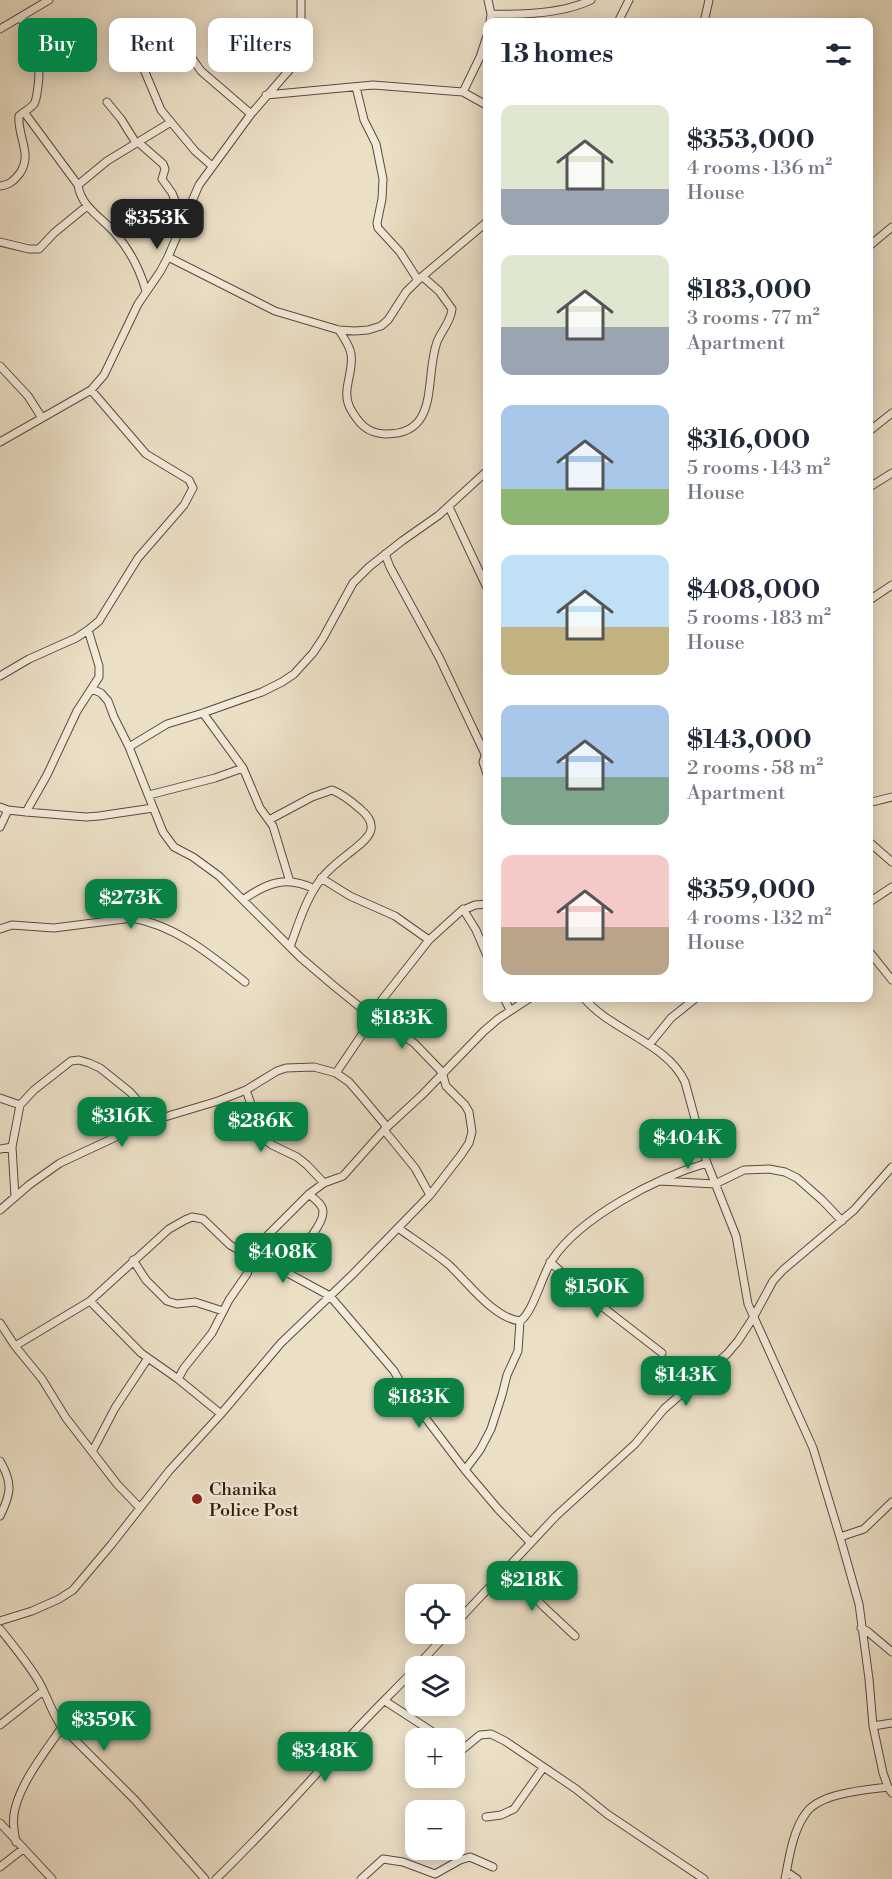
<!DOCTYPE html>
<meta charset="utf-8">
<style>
body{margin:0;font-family:"Libre Bodoni",serif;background:#f2f2f3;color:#1f2937;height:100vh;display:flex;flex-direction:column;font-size:22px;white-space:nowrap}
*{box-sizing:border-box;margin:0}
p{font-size:20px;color:#747a83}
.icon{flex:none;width:33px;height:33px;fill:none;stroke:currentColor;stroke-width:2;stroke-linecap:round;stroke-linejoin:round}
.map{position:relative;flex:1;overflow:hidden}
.side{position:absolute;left:483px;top:18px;width:390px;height:984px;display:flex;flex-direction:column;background:#fff;border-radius:12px;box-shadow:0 3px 15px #0003}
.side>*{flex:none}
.guide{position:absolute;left:18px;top:18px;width:375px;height:54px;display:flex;gap:12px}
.controls{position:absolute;left:405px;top:1584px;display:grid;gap:12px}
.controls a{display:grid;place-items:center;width:60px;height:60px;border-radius:12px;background:#fff;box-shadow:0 3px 15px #0003;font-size:30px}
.price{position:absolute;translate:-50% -51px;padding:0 14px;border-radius:12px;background:#0b8043;color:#fff;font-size:20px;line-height:39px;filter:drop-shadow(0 2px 3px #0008)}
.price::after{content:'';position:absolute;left:50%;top:36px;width:18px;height:14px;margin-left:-9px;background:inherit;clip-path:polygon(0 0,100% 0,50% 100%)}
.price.on{background:#222;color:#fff}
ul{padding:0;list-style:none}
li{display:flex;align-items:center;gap:18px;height:150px;padding:0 18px}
li span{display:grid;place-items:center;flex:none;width:168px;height:120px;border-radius:12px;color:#555}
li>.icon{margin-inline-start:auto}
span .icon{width:72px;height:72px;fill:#fffc;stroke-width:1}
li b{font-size:26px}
h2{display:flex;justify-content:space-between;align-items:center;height:72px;padding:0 18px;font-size:26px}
.tag{padding:0 21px;border-radius:12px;background:#fff;box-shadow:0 3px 15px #0003;font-size:21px;line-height:54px}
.tag.on{background:#0b8043;color:#fff}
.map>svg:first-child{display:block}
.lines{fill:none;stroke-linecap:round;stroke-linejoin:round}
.street-casing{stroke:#5c4a3a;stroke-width:9}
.street{stroke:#f2eada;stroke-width:7}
.poi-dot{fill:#8f2418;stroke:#f2eada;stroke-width:2}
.labels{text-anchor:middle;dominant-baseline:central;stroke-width:5;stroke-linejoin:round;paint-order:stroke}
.poi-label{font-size:18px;fill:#2c190b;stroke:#f2eada;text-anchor:start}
</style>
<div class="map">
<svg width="892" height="1879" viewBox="0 0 892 1879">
<rect width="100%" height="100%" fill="#ebdfc6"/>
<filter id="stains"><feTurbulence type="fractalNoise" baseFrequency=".00333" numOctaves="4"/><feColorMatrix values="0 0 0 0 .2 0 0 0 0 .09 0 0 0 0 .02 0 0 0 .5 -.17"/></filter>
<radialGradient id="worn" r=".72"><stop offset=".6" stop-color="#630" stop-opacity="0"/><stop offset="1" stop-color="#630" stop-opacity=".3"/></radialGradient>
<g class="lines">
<g class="street-casing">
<path id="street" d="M488,0L491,14L490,22
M491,14C523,15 562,14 591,0
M618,22L629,0
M704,22L709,0
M0,29L49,0
M175,34L201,71L251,114
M137,53L161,110L195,151L212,166
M356,87L364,120L376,144L383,179L382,199L377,223L378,228L400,252L418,280
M463,92L480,57L488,33
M266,95L373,85L463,92L488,106
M107,102L121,119L136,143
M24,112L78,185
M138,142L163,164L165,169L162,179L172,193L183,220
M0,186C9,185 14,181 20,173C33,154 17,136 19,116C23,112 30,109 34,104C37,99 37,92 38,86C42,60 33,40 21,18
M0,242L29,249H39L54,233L87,206
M868,247L892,227
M168,257L275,311L339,330L355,331L368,330L381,326L388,320L406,292L418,280L488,221
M146,291C140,270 129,249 115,233C101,217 81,207 78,185L107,161L171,122
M339,330C343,337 350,346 351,354C354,373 341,390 350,408C359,424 367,433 385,434C441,435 424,378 437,342C441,331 451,322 452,309L439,291L423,277
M0,366L28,396L42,418
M868,432L892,413
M0,442L91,390L104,375L138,304L160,272L168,257L199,185L251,114L298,60L301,38V0
M868,488L892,473
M449,507L488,590
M385,554L390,567L439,657L485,754
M868,601L892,585
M0,676L29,659L76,638L88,630L99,621L138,558L184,505L193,488L189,480L146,454L91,390
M203,713L243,768L260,808L273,826L290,882
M129,747L167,724L203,713L262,692L282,682L294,674L313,653L323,638L353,583L369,567L402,541L439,515L488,470
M486,753L483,762L488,777
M149,795L215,778L243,768
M868,803L892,797
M0,807L8,810L26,812L86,817L99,816L153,808
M26,812L47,775L77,711L99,677V666L88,630
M269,820L312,797L332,790C342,794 351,801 359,808C384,828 366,840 348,854C339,861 328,870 321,879C306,898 298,925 290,947
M0,827L8,810
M868,841L892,862
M321,878L350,896L395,916L429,940
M244,899C267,883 287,875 314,889
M868,903L892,887
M463,909L476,930L488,958
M0,929L12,925L54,928L132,918C175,925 212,956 245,982
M868,950L892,980
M504,998L510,1010
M584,998C610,1030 667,1043 685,1082L707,1163L736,1236L748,1304L813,1448L840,1537L859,1604L869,1679L873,1726L883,1773L888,1787L892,1793
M649,1045L671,1018L696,998
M336,1073L361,1036L381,1001L429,940L461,911L475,905L488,904
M246,1090L263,1138L272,1145L297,1157L307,1165L324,1183
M0,1098L20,1105
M384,1130L415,1168L430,1195
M0,1149L12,1147
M660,1181L715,1184L744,1170L769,1169L785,1172L797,1178L822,1200L842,1221
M15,1197L12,1147L20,1105L34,1090L71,1061L79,1060L89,1063L100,1068L130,1092L138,1101L148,1122
M0,1210L29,1185L60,1163L148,1122L218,1101L246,1090L277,1071L286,1068L314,1067L336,1073L349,1082L362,1097L387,1127
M398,1228C415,1240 432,1251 448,1264C467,1281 493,1318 520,1321C533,1313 542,1275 552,1260C580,1217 658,1177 707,1163
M249,1252L330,1296L394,1371L405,1391L465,1470L498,1509L531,1543
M133,1260L146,1280L167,1301L177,1304L195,1302L223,1311
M550,1262L591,1298L662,1353
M283,1270C293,1257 323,1228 323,1212C323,1204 314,1199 309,1194
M90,1301L141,1353L178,1379L221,1414
M0,1323L15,1346L42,1379L66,1418L117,1484L140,1508
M15,1346L90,1301L169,1229L185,1220L192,1217L203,1219L230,1245L237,1249L249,1252L261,1242L309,1194L324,1183L343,1176L384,1130L422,1095L484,1031L498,1019L530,998
M178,1379L184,1368L212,1333L229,1300L247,1274L254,1254
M92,1452L115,1408L148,1358
M0,1461C13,1483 11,1494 0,1516
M465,1470L480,1450L491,1429L502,1395L507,1375L518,1351L520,1321
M840,1537L864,1529L892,1502
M507,1568L544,1607L575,1636
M0,1621L32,1611L59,1599L73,1590L111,1545L169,1471L221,1414L281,1343L353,1274L430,1195L461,1155L469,1143L472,1132L469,1112L465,1105L446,1086L442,1072L414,1043L371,1016L334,986L300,957L219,876L193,857L174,847L163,832L129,747L114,717L108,701L101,693L92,689
M454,1625L556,1516L635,1444L664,1409L727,1354L738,1341L753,1318L773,1281L783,1270L854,1210L892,1167
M861,1628L867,1631L892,1652
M0,1629C13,1645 27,1662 38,1680C47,1695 51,1712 62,1727L135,1800L205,1879
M417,1666L447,1634
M385,1701L442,1738
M0,1725L43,1691
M873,1726L892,1723
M454,1747L459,1750L463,1749L480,1735L491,1734L505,1741L576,1789L607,1814L704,1879
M486,1817L501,1815L514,1809L543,1768
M0,1823L52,1879
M16,1842C14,1830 12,1820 15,1809C22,1780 46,1751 62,1727
M0,1867L23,1849
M787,1872L797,1879
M216,1879C263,1833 308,1784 352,1734C372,1712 395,1690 416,1668
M361,1879L383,1859L403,1862L435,1874L460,1860L470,1857L493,1867
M785,1879C789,1858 793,1830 806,1813C820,1793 865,1790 888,1787"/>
</g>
<use href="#street" class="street"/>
</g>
<circle class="poi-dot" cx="197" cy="1499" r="6"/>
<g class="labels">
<g class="poi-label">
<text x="209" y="1489">Chanika<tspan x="209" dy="21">Police Post</tspan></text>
</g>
</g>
<rect width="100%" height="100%" filter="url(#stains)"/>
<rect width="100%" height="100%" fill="url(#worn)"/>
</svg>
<div class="controls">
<a><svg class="icon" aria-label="locate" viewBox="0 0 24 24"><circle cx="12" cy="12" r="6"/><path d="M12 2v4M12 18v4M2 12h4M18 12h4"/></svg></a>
<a><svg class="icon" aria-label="layers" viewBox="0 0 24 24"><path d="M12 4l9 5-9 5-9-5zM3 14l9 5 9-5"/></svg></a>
<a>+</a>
<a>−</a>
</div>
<b class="price on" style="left:157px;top:250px">$353K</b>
<b class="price" style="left:131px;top:930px">$273K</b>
<b class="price" style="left:402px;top:1050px">$183K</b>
<b class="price" style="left:122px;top:1148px">$316K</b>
<b class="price" style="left:261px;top:1153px">$286K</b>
<b class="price" style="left:688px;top:1170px">$404K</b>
<b class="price" style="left:283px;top:1284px">$408K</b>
<b class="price" style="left:597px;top:1319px">$150K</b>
<b class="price" style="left:686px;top:1407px">$143K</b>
<b class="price" style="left:419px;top:1429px">$183K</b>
<b class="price" style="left:532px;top:1612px">$218K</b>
<b class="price" style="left:104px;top:1752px">$359K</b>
<b class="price" style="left:325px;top:1783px">$348K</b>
<div class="guide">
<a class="tag on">Buy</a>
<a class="tag">Rent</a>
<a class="tag">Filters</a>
</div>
<section class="side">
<h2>13 homes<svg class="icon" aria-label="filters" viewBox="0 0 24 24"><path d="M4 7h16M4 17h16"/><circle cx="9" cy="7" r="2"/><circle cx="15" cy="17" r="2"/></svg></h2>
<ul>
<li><span style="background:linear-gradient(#dfe7d0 70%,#9aa5b1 0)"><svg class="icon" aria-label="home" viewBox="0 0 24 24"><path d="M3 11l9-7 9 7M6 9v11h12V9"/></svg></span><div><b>$353,000</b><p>4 rooms · 136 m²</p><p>House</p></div></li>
<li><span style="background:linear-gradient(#dfe7d0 60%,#9aa5b1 0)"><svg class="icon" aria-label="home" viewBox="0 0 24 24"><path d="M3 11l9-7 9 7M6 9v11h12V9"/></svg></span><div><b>$183,000</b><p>3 rooms · 77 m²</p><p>Apartment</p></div></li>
<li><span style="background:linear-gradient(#a9c7e8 70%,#8fb573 0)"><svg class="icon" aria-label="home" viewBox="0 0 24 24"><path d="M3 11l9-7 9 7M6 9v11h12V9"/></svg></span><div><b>$316,000</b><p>5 rooms · 143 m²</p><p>House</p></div></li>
<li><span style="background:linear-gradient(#bfe0f5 60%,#c2b280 0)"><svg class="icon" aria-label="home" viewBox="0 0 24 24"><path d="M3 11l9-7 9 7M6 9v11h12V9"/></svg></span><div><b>$408,000</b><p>5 rooms · 183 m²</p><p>House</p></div></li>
<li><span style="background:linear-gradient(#a9c7e8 60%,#7fa58c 0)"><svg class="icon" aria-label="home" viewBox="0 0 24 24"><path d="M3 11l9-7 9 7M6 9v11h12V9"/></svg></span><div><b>$143,000</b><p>2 rooms · 58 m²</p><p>Apartment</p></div></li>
<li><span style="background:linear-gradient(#f6c9c9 60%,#b9a48a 0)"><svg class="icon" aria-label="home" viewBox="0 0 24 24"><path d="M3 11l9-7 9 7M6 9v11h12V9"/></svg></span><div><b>$359,000</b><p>4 rooms · 132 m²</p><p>House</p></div></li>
</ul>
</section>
</div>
